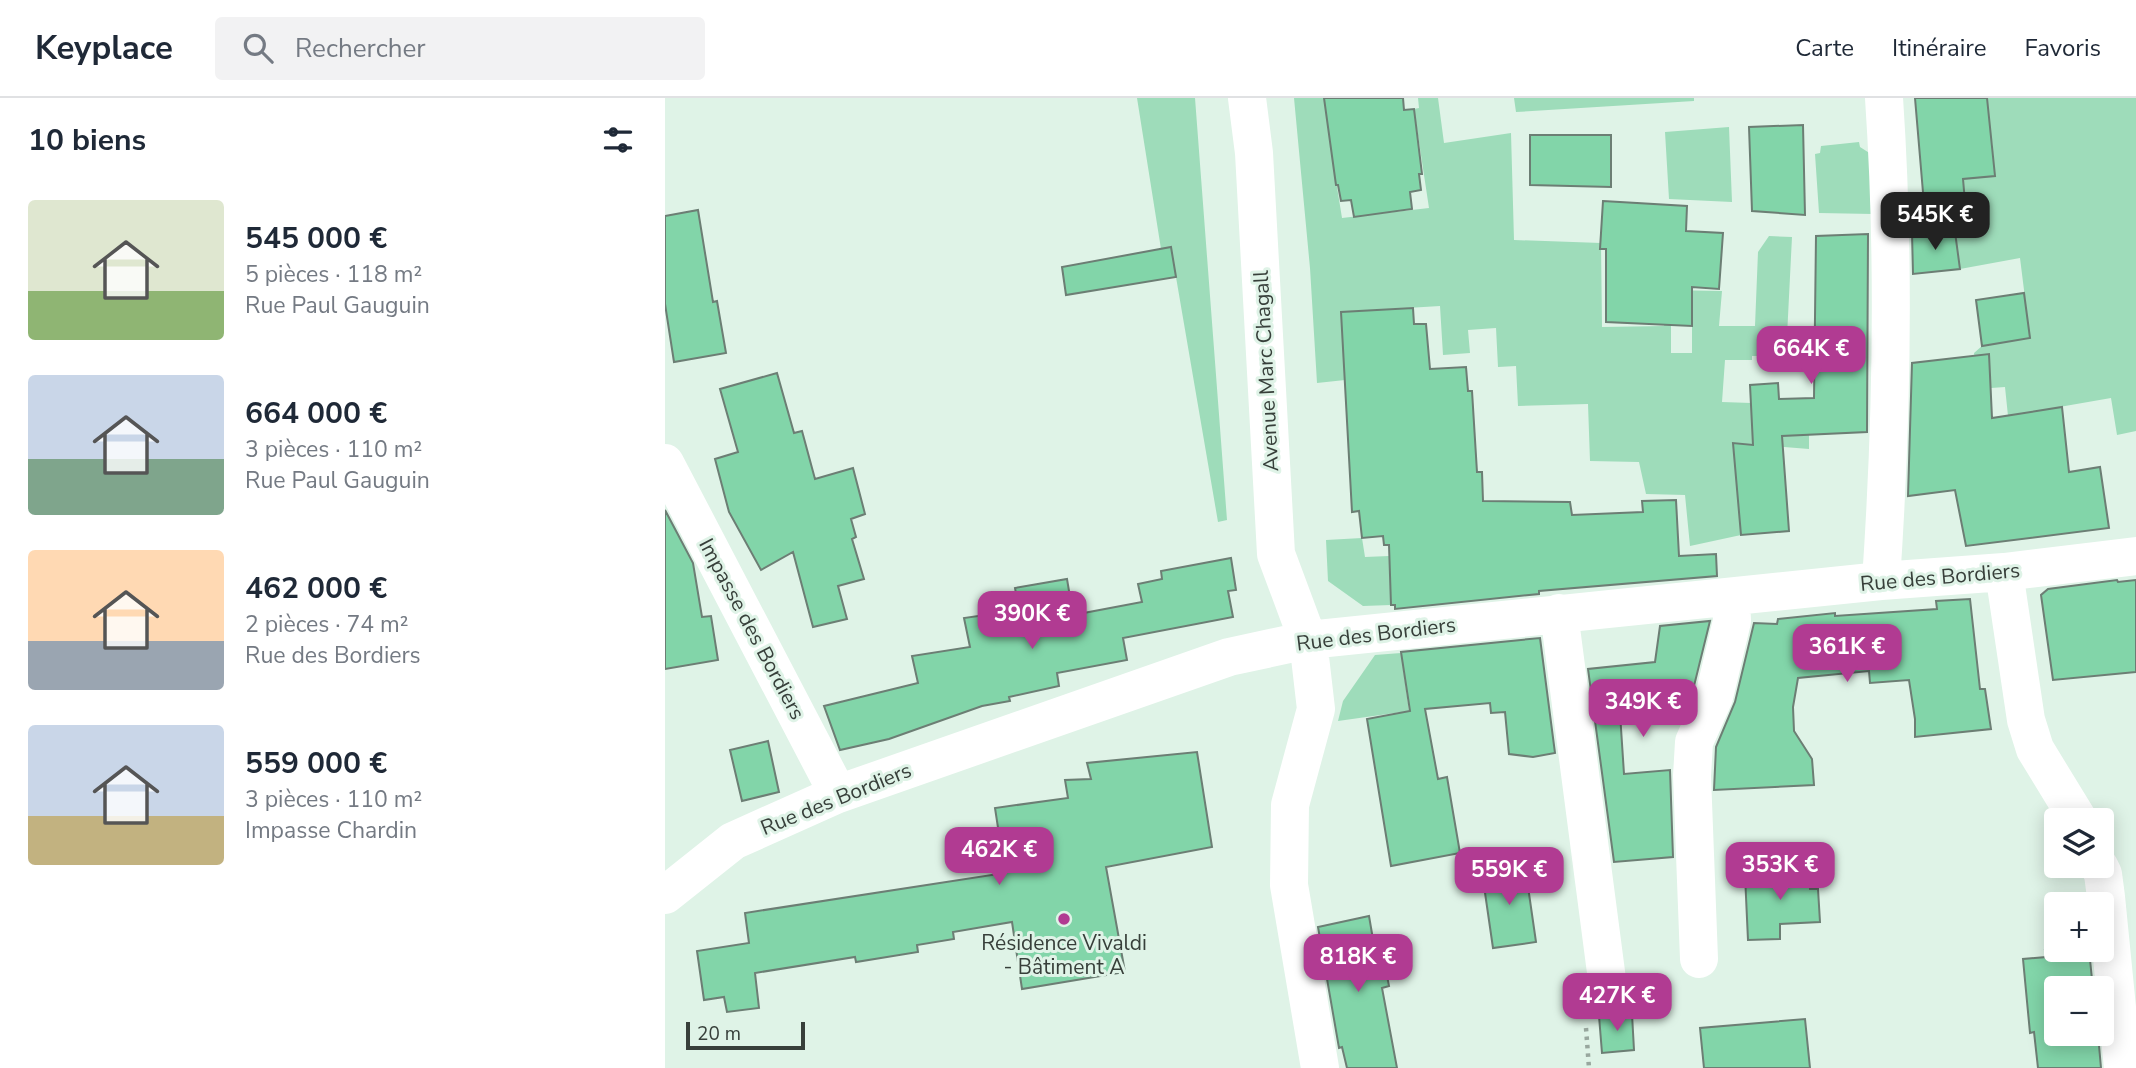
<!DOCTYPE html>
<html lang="fr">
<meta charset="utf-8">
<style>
body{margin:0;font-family:"Nunito Sans",sans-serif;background:#f2f2f3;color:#1f2937;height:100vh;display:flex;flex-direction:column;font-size:26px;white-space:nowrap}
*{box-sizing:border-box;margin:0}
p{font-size:23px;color:#747a83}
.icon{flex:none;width:38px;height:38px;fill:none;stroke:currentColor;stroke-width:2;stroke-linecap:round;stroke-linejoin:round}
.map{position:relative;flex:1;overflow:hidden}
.sheet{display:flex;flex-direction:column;background:#fff;width:665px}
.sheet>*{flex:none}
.controls{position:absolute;left:1379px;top:710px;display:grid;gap:14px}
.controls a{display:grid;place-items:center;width:70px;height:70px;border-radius:7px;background:#fff;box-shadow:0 4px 18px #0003;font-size:35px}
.scale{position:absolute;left:21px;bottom:18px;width:119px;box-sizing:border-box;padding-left:7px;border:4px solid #373f3a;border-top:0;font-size:19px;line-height:24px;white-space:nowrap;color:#373f3a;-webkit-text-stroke:5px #dff3e7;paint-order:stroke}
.price{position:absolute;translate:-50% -60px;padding:0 16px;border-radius:14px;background:#b13b92;color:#fff;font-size:23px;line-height:46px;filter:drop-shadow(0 2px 4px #0008)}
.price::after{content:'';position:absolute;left:50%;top:42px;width:21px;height:16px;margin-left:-10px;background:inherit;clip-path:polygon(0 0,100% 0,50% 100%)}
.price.current{background:#222;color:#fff}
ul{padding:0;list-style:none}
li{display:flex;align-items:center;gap:21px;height:175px;padding:0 28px}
li span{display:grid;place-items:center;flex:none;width:196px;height:140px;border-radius:7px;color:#555}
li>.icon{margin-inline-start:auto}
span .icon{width:84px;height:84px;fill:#fffc;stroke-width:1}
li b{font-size:30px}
h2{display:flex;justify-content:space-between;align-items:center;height:84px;padding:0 28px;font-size:30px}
header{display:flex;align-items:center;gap:42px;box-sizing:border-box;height:98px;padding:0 35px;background:#fff;border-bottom:2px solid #e0e1e3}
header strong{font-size:33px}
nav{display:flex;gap:38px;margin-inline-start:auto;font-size:24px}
.search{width:490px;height:63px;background:#f2f2f3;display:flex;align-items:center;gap:18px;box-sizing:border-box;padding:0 24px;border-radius:7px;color:#747a83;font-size:26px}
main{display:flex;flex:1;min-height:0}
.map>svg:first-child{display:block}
.green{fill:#9edcba;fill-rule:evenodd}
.building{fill:#82d5a9;stroke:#6c7e74;stroke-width:2}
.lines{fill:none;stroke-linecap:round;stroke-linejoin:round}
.path{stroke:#98a79e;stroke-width:4.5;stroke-dasharray:3.5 5;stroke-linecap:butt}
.minor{stroke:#fff;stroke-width:38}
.poi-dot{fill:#b13b92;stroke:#dff3e7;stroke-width:2.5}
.labels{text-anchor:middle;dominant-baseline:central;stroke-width:6;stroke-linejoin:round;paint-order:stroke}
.street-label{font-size:21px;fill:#373f3a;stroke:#dff3e7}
.poi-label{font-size:21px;fill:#373f3a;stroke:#dff3e7}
</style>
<header>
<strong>Keyplace</strong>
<div class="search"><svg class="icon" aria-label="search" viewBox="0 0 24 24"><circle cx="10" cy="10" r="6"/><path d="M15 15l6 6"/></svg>Rechercher</div>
<nav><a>Carte</a><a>Itinéraire</a><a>Favoris</a></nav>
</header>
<main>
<section class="sheet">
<h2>10 biens<svg class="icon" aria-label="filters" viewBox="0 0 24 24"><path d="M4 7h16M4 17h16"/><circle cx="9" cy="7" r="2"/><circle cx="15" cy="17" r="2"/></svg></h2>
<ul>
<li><span style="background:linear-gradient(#dfe7d0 65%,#8fb573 0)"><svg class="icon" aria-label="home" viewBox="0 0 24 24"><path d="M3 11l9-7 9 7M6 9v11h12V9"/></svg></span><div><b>545 000 €</b><p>5 pièces · 118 m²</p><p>Rue Paul Gauguin</p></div></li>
<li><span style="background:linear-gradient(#c9d6e8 60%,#7fa58c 0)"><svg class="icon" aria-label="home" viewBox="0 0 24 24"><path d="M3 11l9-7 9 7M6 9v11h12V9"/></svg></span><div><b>664 000 €</b><p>3 pièces · 110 m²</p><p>Rue Paul Gauguin</p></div></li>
<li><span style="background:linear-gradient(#ffd9b3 65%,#9aa5b1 0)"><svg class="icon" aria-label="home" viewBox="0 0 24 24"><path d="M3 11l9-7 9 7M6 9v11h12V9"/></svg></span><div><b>462 000 €</b><p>2 pièces · 74 m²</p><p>Rue des Bordiers</p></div></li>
<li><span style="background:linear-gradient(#c9d6e8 65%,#c2b280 0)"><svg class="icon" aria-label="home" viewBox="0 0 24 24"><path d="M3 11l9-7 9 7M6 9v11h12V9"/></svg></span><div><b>559 000 €</b><p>3 pièces · 110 m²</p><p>Impasse Chardin</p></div></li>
</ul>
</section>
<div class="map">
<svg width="1471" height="970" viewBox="0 0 1471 970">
<rect width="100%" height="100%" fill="#dff3e7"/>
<path class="green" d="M472,0H530L562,422L553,424L506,150L496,151Z
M629,0H665L666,52L677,120L764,110L749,11L754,10L753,0H773L779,45L846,35L849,142L936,145L937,229L999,228L1001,192L1057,193L1054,228H1090L1093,154L1104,138L1127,139L1121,258H1087V262H1060L1057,304L1086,305L1088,334L1144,336V351L1068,345L1076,437L1025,448L1020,397L981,396L974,364L925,363L923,306L853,308L851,268L833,269L831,230L803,232L805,255L778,257L775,208L676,214L680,282L652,285L645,170ZM1006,226H1027V255H1006Z
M849,0H1029V3L851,14Z
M1301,0H1471V333L1452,337L1446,300L1343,318L1340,289L1326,290L1311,276L1309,255L1317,248L1365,240L1355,160L1295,171L1286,104L1300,103L1298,81L1330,78L1327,43L1303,46Z
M1064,29L1067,104L1004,101L1000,34Z
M1194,44L1195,49L1206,56L1208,116L1154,115L1150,56L1155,55L1156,48Z
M697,440L700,459L724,458L726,507L698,508L663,483L661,442Z
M736,555L744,613L673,623L678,603L710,557Z"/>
<path class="building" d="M659,0H738L739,12L749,11L757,76H754L756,92L745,94L747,111L689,119L686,102L676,103L673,87H671Z
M1250,0H1322L1330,78L1298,81L1300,104L1259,106Z
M1138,27L1140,117L1087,113L1084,29Z
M865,37H946V89L865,87Z
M938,103L1022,108L1021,133L1058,135L1054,191L1027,189V228L941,224V151H935Z
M33,112L48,204L52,203L61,255L9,264L0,206V118Z
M1290,134L1295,171L1248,176L1247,135Z
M1203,136L1202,334L1117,338L1124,433L1076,437L1068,345L1088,347L1085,287L1113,285L1114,301L1149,300L1151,138Z
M506,149L511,179L401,197L397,169Z
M1359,195L1365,240L1317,248L1311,202Z
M748,210L749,226H761L765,271L801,269L803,293H807L812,374H817L818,403L905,404L907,417L978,414L977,403L1011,402L1014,458L1051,456L1052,478L874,493V496L730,511V507H726L724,447H719L718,438L697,440L694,413L687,414L676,214Z
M1324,256L1327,320L1397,309L1404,374L1435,369L1444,430L1301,448L1290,392L1243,398L1247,265Z
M112,275L129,335L137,333L150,381L188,370L200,416L186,421L191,439L187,441L199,481L173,488L182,521L148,529L128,454L96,472L64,414L50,361L73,354L55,291Z
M0,412L28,465L37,519L46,518L53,562L0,571Z
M566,460L571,492L563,493L568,519L458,540L462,562L392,575L394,588L344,599L345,603L317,608L224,641L175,652L159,608L253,585L247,558L305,549L299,520L354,512L350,490L402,481L408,517L477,504L473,486L497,481L496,473Z
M1452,482L1453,484L1471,482V574L1388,582L1376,497L1383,491Z
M1305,501L1315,591H1320L1326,631L1250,639V621L1244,582L1205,585L1204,573L1133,580L1128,609L1129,633L1147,661L1149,687L1049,692L1051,649L1070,604L1089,525L1112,526L1113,521L1170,515V518L1272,511L1271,503Z
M1045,523L1028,592L1021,609L955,615L959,676L1005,672L1008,759L949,764L923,571L990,564L995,528Z
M875,540L890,655L868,659L844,656L840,614L826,615L825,605L760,611L773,681L782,679L795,755L726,768L702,621L745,613L736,554Z
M103,643L114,694L77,703L65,652Z
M532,654L547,749L441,769L460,874L357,891L347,824L288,834L289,841L252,847L253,854L191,864L190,859L90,875L94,910L62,914L59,899L39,902L32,853L84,845L80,815L340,775L330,710L403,700L400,682L426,681L422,665Z
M860,768L871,844L828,850L817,774Z
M1144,770L1145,791H1153L1155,824L1115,826V841L1083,842L1080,777L1109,776L1110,771Z
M704,818L710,853L717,852L724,888L717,890L732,970H682L677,949L674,950L653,829Z
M1380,852H1424L1428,891H1391V936H1433L1436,970H1373L1369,934L1365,935L1358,861L1381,859Z
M967,916L969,952L937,955L934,918Z
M1140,921L1145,970H1039L1035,930Z"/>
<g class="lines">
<path class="path" d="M983,888L995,885L1000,880
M921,930L924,970"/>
<path class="minor" d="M582,0L589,55L611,456L643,542L651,611L625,707L624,787L655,970
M0,365L173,696
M1339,474L1361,622L1370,651L1414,723
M1216,483C1227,322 1230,161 1219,0
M894,515L944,897
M1434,768L1438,776L1441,799L1458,970
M0,797L68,743L173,696L564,559L643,542L1216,483L1339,474L1471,458
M1034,861L1027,678L1029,644L1049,599L1067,523L1066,499"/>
</g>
<circle class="poi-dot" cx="399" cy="821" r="7"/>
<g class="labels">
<g class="street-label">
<text transform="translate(601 273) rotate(-93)">Avenue Marc Chagall</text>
<text transform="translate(1275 479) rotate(-5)">Rue des Bordiers</text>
<text transform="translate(87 531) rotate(62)">Impasse des Bordiers</text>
<text transform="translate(711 536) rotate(-7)">Rue des Bordiers</text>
<text transform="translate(171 701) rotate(-22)">Rue des Bordiers</text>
</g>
<g class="poi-label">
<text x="399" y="845">Résidence Vivaldi<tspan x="399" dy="24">- Bâtiment A</tspan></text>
</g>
</g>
</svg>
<div class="controls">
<a><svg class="icon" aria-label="layers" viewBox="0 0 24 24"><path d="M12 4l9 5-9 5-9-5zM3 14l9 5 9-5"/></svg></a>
<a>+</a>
<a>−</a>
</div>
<div class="scale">20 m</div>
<b class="price current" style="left:1270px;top:154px">545K €</b>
<b class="price" style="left:1146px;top:288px">664K €</b>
<b class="price" style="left:367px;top:553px">390K €</b>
<b class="price" style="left:1182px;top:586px">361K €</b>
<b class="price" style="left:978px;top:641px">349K €</b>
<b class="price" style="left:334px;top:789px">462K €</b>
<b class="price" style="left:1115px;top:804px">353K €</b>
<b class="price" style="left:844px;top:809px">559K €</b>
<b class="price" style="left:693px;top:896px">818K €</b>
<b class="price" style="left:952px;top:935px">427K €</b>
</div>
</main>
